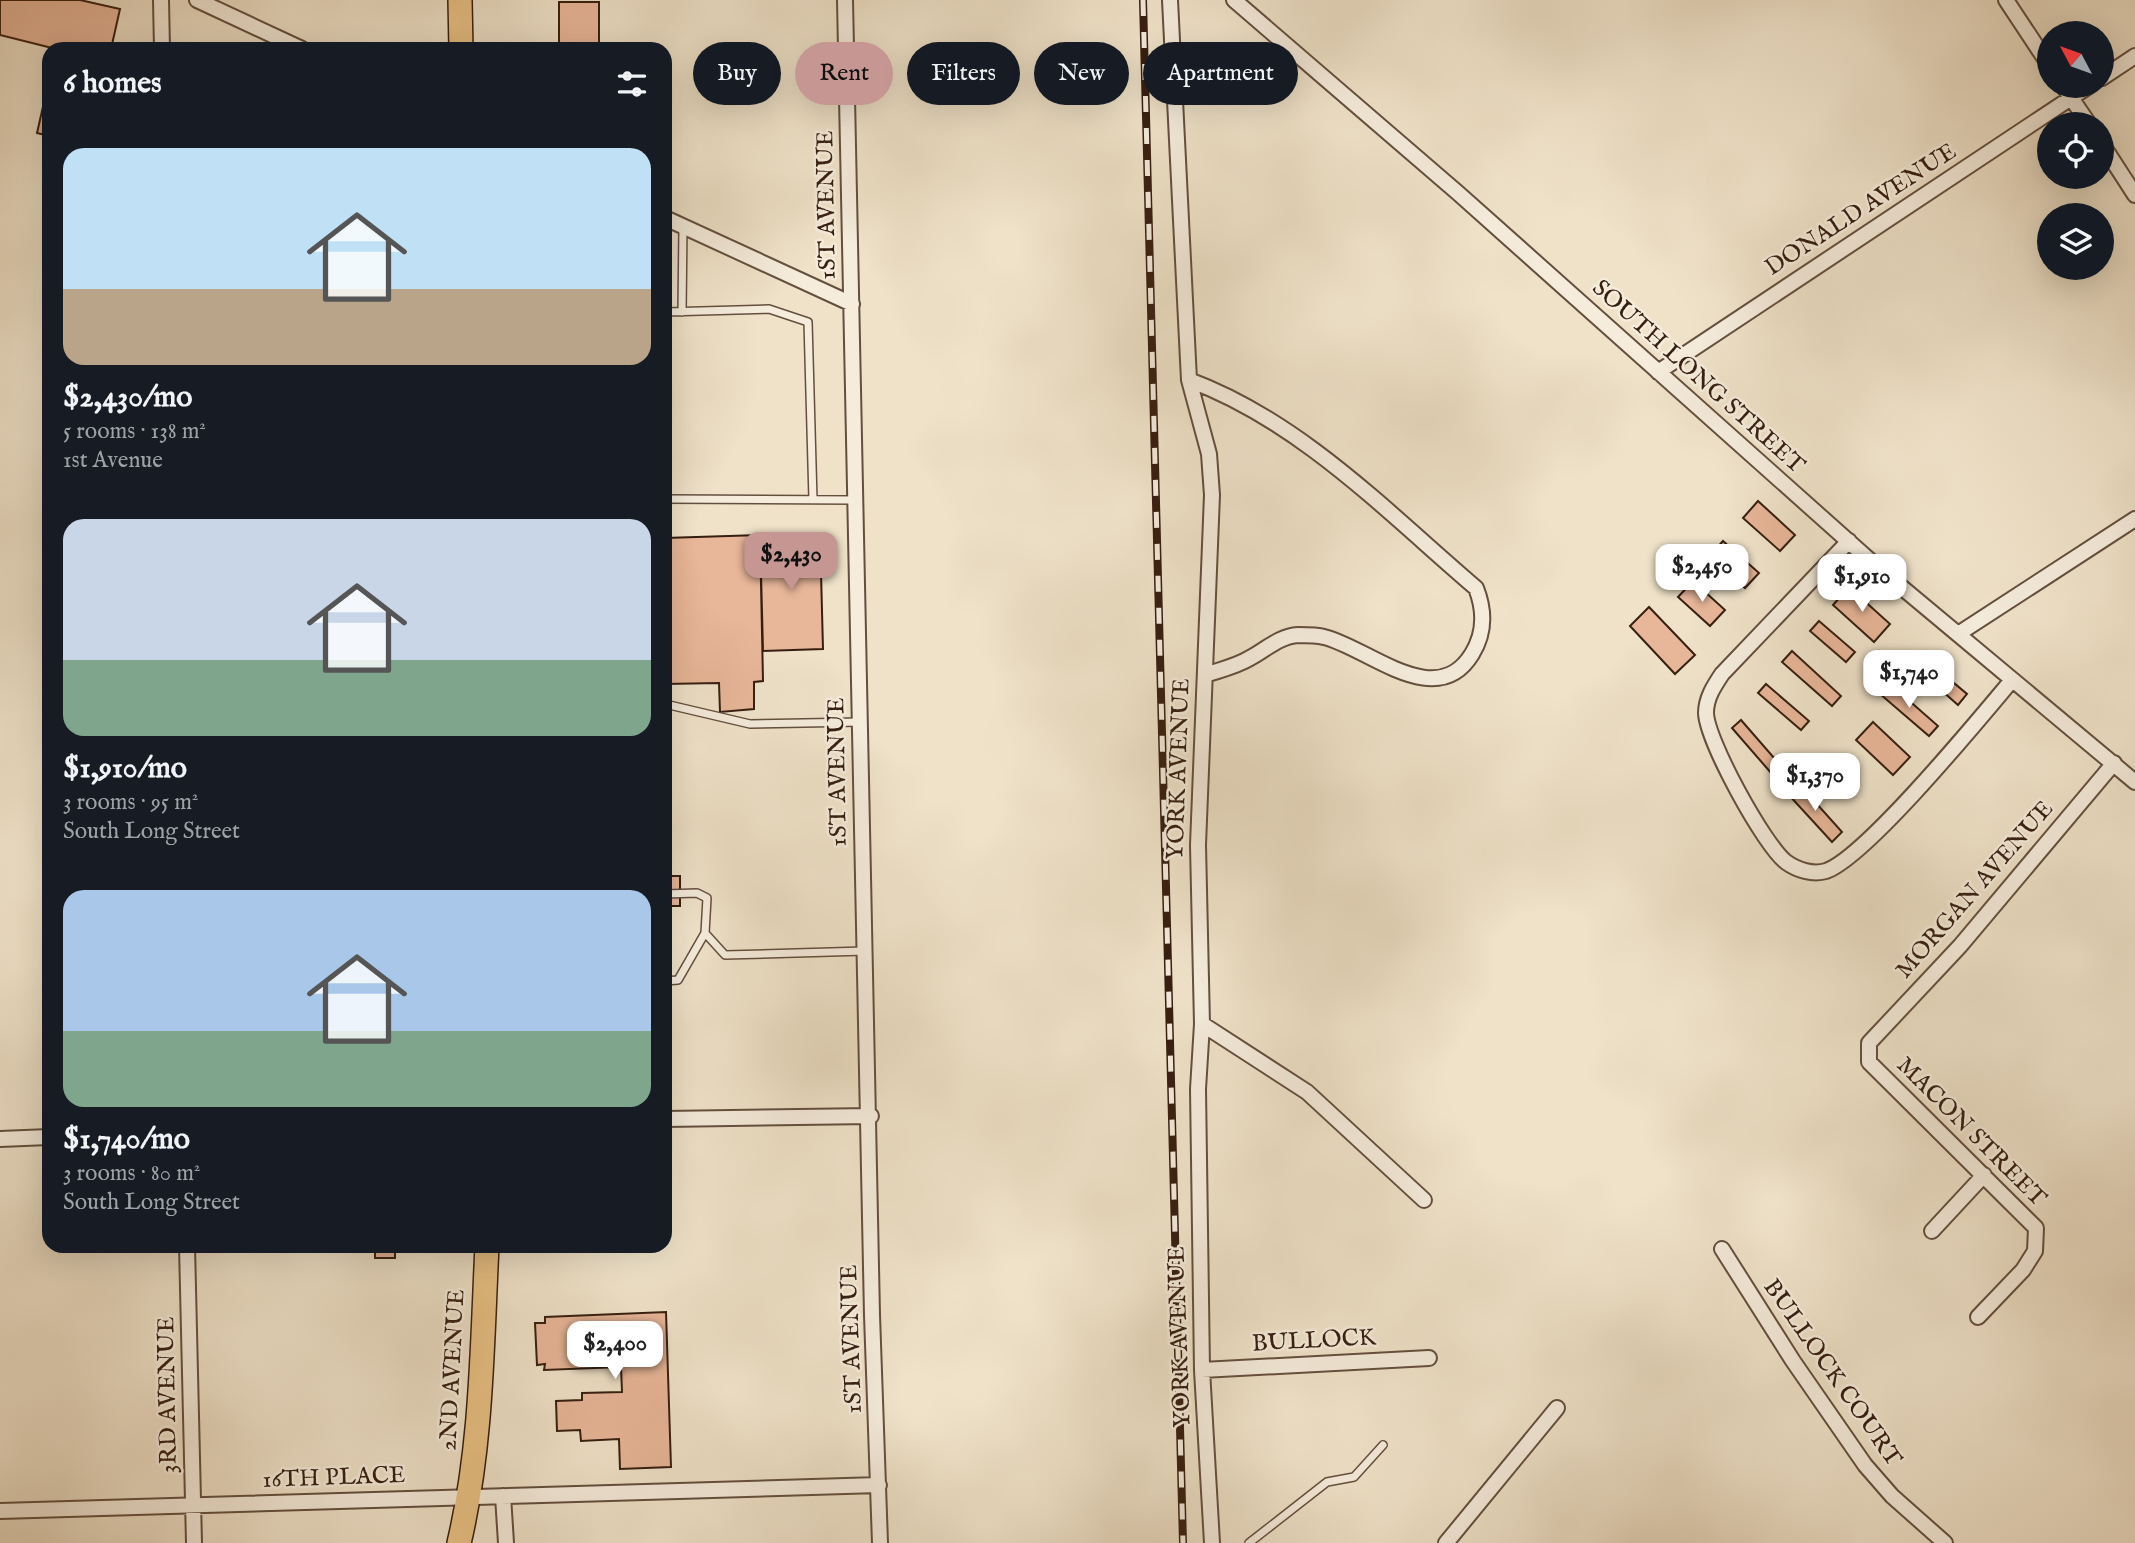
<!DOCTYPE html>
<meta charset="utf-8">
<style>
body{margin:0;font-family:"IM FELL English",serif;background:#242831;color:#f1f3f6;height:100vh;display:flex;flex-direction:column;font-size:26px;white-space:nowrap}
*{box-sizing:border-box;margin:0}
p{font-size:23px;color:#9ea1a6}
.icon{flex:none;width:38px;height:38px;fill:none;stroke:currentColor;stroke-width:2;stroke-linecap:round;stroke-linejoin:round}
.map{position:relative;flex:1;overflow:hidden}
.details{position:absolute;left:42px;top:42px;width:630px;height:1211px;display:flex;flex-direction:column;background:#171b24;border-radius:21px;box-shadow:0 7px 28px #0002}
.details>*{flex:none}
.top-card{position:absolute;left:693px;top:42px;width:665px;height:63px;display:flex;gap:14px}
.needle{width:46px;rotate:311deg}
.tools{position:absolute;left:2037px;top:21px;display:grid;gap:14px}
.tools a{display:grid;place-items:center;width:77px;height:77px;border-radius:50%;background:#171b24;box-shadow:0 7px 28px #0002;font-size:35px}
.price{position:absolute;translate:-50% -60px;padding:0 16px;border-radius:14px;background:#fff;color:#222;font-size:23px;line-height:46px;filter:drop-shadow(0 2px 4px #0008)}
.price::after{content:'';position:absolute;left:50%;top:42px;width:21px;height:16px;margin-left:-10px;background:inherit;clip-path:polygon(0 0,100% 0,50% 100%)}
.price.current{background:#c59692;color:#111}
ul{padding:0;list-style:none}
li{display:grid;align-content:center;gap:14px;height:371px;padding:0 21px}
li span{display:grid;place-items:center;height:217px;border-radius:21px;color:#555}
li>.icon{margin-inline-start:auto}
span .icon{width:126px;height:126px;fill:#fffc;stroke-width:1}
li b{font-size:30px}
h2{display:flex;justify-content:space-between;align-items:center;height:84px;padding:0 21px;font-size:30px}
.tag{padding:0 24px;border-radius:32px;background:#171b24;box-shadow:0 7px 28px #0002;font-size:24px;line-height:63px}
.tag.current{background:#c59692;color:#111}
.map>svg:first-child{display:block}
.building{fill:#e8b699;stroke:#361e10;stroke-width:2}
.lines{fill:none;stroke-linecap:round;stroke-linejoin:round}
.service-casing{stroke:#644f3e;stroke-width:10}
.minor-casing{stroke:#644f3e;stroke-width:18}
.primary-casing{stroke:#361e10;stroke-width:26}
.service{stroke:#f5ecdc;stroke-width:7}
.minor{stroke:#f5ecdc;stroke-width:14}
.primary{stroke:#e8c184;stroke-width:23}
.rail-casing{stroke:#361e10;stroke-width:8}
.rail{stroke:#f5ecdc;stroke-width:5;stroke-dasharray:16;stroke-linecap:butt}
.labels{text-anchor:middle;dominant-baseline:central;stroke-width:5;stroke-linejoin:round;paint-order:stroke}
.street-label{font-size:24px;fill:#361e10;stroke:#f5ecdc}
</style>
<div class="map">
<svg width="2135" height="1543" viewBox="0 0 2135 1543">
<rect width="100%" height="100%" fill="#efe2c9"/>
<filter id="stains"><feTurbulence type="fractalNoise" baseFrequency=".00286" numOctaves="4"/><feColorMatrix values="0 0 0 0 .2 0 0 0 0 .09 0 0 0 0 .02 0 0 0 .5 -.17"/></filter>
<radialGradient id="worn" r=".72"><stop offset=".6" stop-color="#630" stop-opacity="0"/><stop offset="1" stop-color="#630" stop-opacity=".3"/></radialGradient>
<path class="building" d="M0,0H80L120,9L111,49H56L0,35Z
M559,2H599V49H559Z
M49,80V136L37,133Z
M1758,501L1795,535L1780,551L1743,518Z
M820,534L823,649L763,651L760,535Z
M760,535L763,681L754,682V709L720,712L719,683L665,684V538Z
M1723,541L1759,573L1745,588L1709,557Z
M1693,581L1725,610L1710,626L1678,597Z
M1849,587L1890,624L1874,642L1833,605Z
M1649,607L1695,655L1675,674L1630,626Z
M1819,621L1855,652L1846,662L1810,631Z
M1792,651L1841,696L1832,706L1782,662Z
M1923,657L1967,694L1958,705L1915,667Z
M1889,683L1938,726L1929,736L1880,694Z
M1766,684L1809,721L1801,730L1758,693Z
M1741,720L1781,766L1772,774L1732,728Z
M1873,722L1910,757L1893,775L1856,740Z
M1799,784L1842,832L1832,842L1788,794Z
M665,876H680V906H665Z
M375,1246H395V1258H375Z
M666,1312L671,1467L620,1469L619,1439L581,1441L580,1430L557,1431L556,1401L582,1400V1393L622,1392L621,1367L544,1370L545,1364L537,1365L535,1323H545V1317Z"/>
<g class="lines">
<g class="service-casing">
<path id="service" d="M665,312L769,309L808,322L813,500
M682,312L683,226
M665,499L855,500
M665,704L750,724L860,722
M665,894L697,893L707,898L705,933L678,980L665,981
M705,933L725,955L865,951
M1249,1543L1327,1482L1354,1477L1383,1445"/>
</g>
<g class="minor-casing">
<path id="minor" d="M161,0L162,49
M197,0L302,49
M845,0L872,1315L880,1543
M1170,0L1189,380L1209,454L1212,495L1198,845L1202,1024L1198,1089L1202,1370L1212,1543
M1234,0L1458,193L1875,565L2135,782
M2006,0L2049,65
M2102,78L2135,56
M2063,86L2089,124
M2102,144L2135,195
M665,218L852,304
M1658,372L2089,86
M1189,380C1300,421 1387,512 1476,588C1485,611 1485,633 1472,654C1436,713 1367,647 1324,637C1317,635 1305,635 1298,635C1280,636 1265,650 1250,658C1237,666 1220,670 1205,675
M1849,541L1722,674C1714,686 1706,698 1706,713C1707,741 1764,845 1786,862C1797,870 1813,875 1826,871C1866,857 1980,718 2012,680
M1958,634L2135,519
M1202,1024L1307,1092L1424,1200
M665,1119L871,1116
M0,1139L49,1137
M1932,1231L1984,1175
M187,1246L194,1543
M1722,1249L1793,1361L1865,1465L1892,1496L1945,1543
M1978,1317L2023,1270L2035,1251L2036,1228L1869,1062V1043L1960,946L2114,763
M1202,1370L1429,1358
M503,1496L506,1543
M0,1511L879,1485
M1446,1543L1557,1408"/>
</g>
<g class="primary-casing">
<path id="primary" d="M460,0L461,49
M459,1543C482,1446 482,1345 487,1246"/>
</g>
<use href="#service" class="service"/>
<use href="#minor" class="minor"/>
<use href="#primary" class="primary"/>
<g class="rail-casing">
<path id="rail" d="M1143,0L1183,1543"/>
</g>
<use href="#rail" class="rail"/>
</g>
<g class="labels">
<g class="street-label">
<text transform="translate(827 205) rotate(-91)">1ST AVENUE</text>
<text transform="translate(1861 210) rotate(-33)">DONALD AVENUE</text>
<text transform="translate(1698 377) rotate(42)">SOUTH LONG STREET</text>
<text transform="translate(1179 769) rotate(-88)">YORK AVENUE</text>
<text transform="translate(838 772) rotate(-91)">1ST AVENUE</text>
<text transform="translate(1975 890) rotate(-49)">MORGAN AVENUE</text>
<text transform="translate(1971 1132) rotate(45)">MACON STREET</text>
<text transform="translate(1180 1337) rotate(-92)">YORK AVENUE</text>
<text transform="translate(852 1339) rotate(-92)">1ST AVENUE</text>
<text transform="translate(1314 1341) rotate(-3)">BULLOCK</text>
<text transform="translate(453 1370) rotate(-87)">2ND AVENUE</text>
<text transform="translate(1832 1373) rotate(55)">BULLOCK COURT</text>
<text transform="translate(168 1395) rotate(-91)">3RD AVENUE</text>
<text transform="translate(334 1478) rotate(-2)">16TH PLACE</text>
</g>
</g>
<rect width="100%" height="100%" filter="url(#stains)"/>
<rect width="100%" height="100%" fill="url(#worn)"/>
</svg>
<div class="tools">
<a><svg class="needle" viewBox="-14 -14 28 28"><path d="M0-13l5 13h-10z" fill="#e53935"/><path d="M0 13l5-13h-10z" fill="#9ea1a6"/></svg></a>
<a><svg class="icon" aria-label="locate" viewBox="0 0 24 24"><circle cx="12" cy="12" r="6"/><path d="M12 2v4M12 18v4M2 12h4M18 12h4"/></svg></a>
<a><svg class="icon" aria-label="layers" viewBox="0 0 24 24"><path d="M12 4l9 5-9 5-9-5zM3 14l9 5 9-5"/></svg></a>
</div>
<b class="price current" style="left:791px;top:592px">$2,430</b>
<b class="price" style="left:1702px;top:604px">$2,450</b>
<b class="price" style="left:1862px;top:614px">$1,910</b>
<b class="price" style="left:1909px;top:710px">$1,740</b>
<b class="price" style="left:1815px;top:813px">$1,370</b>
<b class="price" style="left:615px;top:1381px">$2,400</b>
<div class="top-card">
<a class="tag">Buy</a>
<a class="tag current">Rent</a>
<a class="tag">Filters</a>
<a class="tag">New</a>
<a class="tag">Apartment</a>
</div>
<section class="details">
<h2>6 homes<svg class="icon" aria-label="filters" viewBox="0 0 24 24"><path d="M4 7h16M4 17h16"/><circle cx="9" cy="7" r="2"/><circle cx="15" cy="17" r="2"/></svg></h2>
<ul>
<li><span style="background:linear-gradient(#bfe0f5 65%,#b9a48a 0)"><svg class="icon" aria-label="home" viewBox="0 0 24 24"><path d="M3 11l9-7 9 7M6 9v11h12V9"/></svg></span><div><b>$2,430/mo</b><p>5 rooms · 138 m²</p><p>1st Avenue</p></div></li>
<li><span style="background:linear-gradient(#c9d6e8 65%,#7fa58c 0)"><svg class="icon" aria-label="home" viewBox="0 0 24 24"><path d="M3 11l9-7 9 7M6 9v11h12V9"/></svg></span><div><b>$1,910/mo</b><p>3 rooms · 95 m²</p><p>South Long Street</p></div></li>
<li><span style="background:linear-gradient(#a9c7e8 65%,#7fa58c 0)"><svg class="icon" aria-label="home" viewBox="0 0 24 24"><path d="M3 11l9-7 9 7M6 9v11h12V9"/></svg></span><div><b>$1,740/mo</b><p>3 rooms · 80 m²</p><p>South Long Street</p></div></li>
</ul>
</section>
</div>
